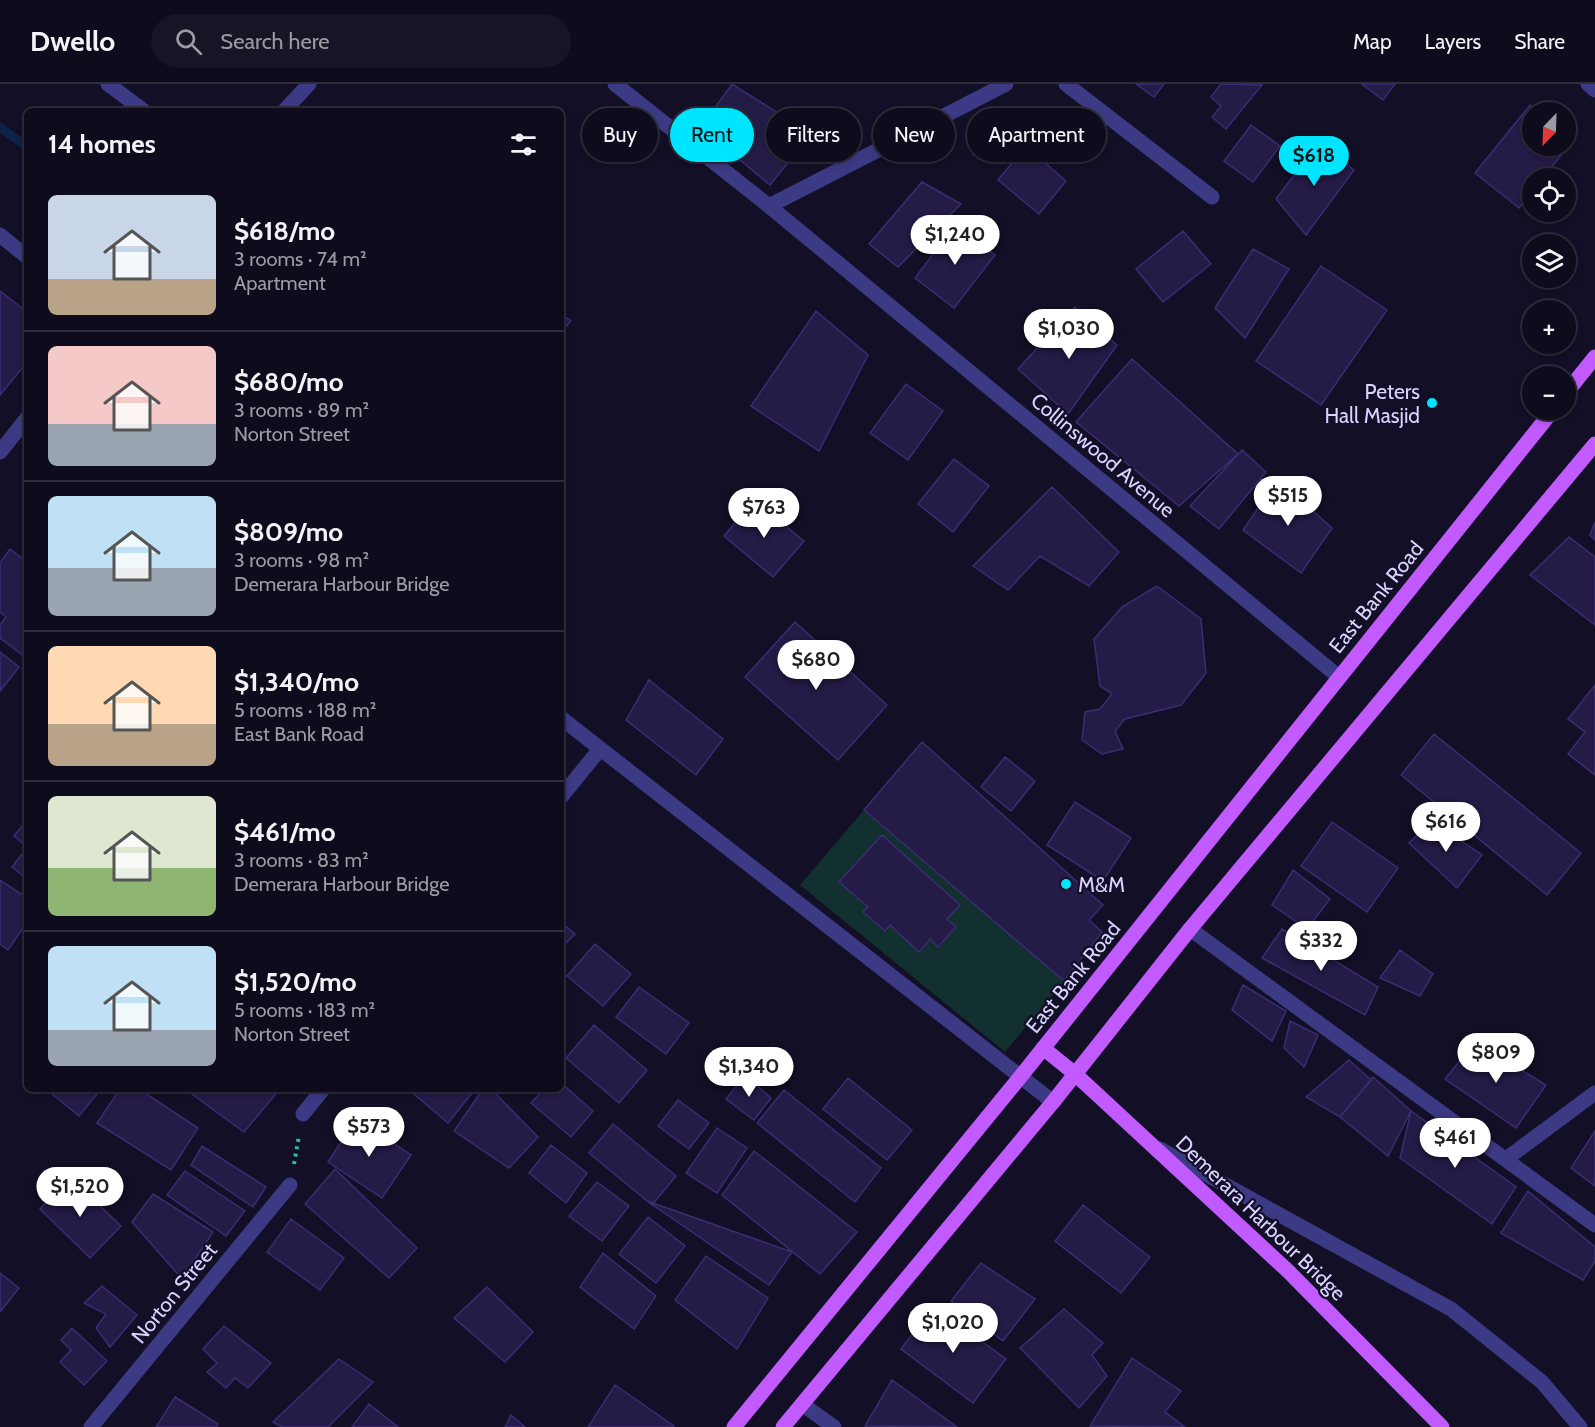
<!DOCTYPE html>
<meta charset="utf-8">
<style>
body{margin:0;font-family:Cabin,sans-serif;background:#171425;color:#f1f3f6;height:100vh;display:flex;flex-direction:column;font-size:22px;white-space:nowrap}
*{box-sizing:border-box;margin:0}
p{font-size:20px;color:#9b9ba3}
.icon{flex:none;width:33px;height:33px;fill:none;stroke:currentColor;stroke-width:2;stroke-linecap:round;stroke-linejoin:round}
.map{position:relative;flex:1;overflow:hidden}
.drawer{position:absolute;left:24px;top:24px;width:540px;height:984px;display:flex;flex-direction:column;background:#0e0b1c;border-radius:9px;box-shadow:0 3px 9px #0003,0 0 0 2px #2e2b3b}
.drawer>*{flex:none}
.hud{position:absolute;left:582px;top:24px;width:570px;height:54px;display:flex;gap:12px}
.needle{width:39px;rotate:203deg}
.buttons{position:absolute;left:1522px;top:18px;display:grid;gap:12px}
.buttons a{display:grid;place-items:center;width:54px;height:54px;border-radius:50%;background:#0e0b1c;box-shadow:0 3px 9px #0003,0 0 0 2px #2e2b3b;font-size:30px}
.price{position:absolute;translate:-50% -51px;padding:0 14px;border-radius:21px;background:#fff;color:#222;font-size:20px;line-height:39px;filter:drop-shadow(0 2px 3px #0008)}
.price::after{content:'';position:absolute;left:50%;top:36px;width:18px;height:14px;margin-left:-9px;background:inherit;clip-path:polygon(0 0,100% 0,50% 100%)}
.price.active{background:#00e5ff;color:#111}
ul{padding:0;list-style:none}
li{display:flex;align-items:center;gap:18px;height:150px;padding:0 24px}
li+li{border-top:2px solid #2e2b3b}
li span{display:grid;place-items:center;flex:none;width:168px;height:120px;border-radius:9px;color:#555}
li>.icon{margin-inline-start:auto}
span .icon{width:72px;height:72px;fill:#fffc;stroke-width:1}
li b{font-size:26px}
h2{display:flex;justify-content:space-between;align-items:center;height:72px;padding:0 24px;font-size:26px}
.tag{padding:0 21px;border-radius:27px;background:#0e0b1c;box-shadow:0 3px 9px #0003,0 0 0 2px #2e2b3b;font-size:21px;line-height:54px}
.tag.active{background:#00e5ff;color:#111}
header{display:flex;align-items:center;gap:36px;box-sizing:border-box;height:84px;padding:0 30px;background:#0e0b1c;border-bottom:2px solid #2e2b3b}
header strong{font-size:28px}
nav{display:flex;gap:33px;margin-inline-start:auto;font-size:21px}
.search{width:420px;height:54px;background:#171425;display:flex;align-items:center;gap:15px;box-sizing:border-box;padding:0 21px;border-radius:33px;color:#9b9ba3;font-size:22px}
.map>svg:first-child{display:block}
.green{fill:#12302f;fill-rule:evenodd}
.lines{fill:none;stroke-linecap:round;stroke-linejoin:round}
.stream{stroke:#0c2248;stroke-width:9}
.building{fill:#241b47;stroke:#3b2d73;stroke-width:1.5}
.path{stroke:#2fb8b0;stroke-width:4;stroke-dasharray:3 4.5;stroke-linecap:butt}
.minor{stroke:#3d3a85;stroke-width:15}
.major{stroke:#c25bff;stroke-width:15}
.poi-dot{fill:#00e5ff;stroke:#130f26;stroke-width:2}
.labels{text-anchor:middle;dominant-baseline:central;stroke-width:4.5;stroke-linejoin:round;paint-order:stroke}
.poi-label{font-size:21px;fill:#d9d4ff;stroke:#130f26;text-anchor:end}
.street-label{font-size:21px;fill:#d9d4ff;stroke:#130f26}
</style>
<header>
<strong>Dwello</strong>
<div class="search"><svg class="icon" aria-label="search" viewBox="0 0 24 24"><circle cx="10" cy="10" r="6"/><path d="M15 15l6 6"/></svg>Search here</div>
<nav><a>Map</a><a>Layers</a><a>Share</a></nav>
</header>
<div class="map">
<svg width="1595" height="1343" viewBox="0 0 1595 1343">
<rect width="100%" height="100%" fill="#130f26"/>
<path class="green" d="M864,726L1064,897L1005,968L800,801ZM840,798L956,843V844L939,863L930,855L919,867L890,841L885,847L864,829L868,823Z"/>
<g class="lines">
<path class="stream" d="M0,43L27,63"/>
</g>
<path class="building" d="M732,0L811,50L770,101L701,43Z
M1136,0H1164L1154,13Z
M1221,0L1262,1L1226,45L1212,33L1221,22L1211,13Z
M1362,0H1395L1383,16Z
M1530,21L1539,28H1533V62H1566V50L1574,56L1542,94H1533V106L1519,124L1475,89Z
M1251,41L1280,62L1253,98L1224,77Z
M1318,59L1354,86L1306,151L1276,115Z
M1026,62L1066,97L1039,130L998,96Z
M922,98L961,120L898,183L869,160Z
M955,141L995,171L954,224L915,194Z
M1183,147L1211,180L1163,218L1136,185Z
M1253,165L1289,185L1245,254L1215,224Z
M1321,182L1387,226L1321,321L1256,277Z
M0,207L27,228V278L0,311Z
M1075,223L1117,261L1068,330L1018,285Z
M816,227L868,271L819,367L751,322Z
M561,230L571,237L561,248Z
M1132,275L1238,370L1179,422L1076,338Z
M906,300L943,327L908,376L870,349Z
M1242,366L1266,388L1219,445L1190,422Z
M954,375L989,402L953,448L918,420Z
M1278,395L1332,444L1301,489L1243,446Z
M1052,403L1119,468L1089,502L1040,472L1008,506L973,482Z
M754,416L804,457L773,493L724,452Z
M1595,438V456L1590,451Z
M1569,453L1595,473V541L1530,491Z
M10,465L27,478V570L25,573L0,554V541L6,533L0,528V479Z
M1157,502L1201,535L1206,589L1181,621L1125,635L1115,647L1123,665L1102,670L1082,656L1085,628L1100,625L1112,610L1100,602L1094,555L1122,523Z
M795,538L887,621L838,676L745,593Z
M0,568L19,583L0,607Z
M649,596L723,655L696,691L626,636Z
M1595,601V691L1568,670L1585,648L1568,635Z
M1434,650L1581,769L1547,811L1401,691Z
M922,658L1103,821L1089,836L1102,848L1064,897L864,726Z
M1005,673L1035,697L1011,727L981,703Z
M1075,718L1131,754L1103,797L1047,761Z
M27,736V763L14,752Z
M1432,737L1482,771L1457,804L1409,759Z
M1332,738L1398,784L1367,828L1301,782Z
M882,751L960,821L947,835L956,843L938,863L930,855L919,868L890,841L885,847L863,828L868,823L839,798Z
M27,764V795L12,783Z
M1293,786L1330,815L1307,845L1272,821Z
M0,796L27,814V838L8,866L0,860Z
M561,838L575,850L561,864Z
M1282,845L1378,903L1365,931L1262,874Z
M595,860L631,890L603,922L567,892Z
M1400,866L1433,890L1420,912L1380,894Z
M1243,901L1286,927L1272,957L1232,926Z
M639,903L689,939L666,970L616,933Z
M1290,937L1318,951L1304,983L1284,964Z
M594,941L647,986L619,1019L566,974Z
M1475,958L1546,1001L1516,1044L1445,995Z
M1349,976L1371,996L1340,1033L1306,1013Z
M745,991L771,1014L754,1036L726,1015Z
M1373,993L1411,1027L1388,1072L1340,1033Z
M848,994L912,1046L887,1076L823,1025Z
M561,999L593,1027L571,1053L531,1019L544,1005H561Z
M46,1005H101L79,1032Z
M120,1005H139L198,1044L171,1086L97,1039Z
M185,1005H277L279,1006L244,1048Z
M408,1005H467L472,1009L448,1039Z
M483,1005H491L538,1053L509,1084L454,1047Z
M784,1006L881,1084L855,1118L757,1039Z
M678,1016L709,1039L689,1065L658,1042Z
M1411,1027L1516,1103L1492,1140L1400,1074Z
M356,1034L411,1071L382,1114L328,1078Z
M613,1040L676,1092L652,1121L589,1069Z
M717,1044L747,1064L717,1109L686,1089Z
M1595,1047V1102L1571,1084Z
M551,1061L587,1089L566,1119L529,1089Z
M202,1062L266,1103L253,1123L191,1081Z
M754,1067L857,1148L820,1190L722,1111Z
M335,1085L417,1164L389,1194L305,1120Z
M185,1087L245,1127L226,1152L167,1111Z
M70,1093L121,1142L90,1174L40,1125Z
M597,1098L629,1122L602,1157L569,1132Z
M1528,1107L1595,1163V1177L1583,1196L1501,1149Z
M153,1110L213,1148L182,1195L132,1138Z
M647,1117L792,1168L769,1201Z
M1083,1121L1150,1173L1121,1209L1055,1157Z
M648,1133L685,1162L656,1199L619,1170Z
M291,1135L344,1174L320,1206L267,1168Z
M603,1169L656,1212L634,1245L580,1203Z
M706,1172L768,1214L737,1265L675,1216Z
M981,1179L1035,1215L1003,1257L951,1217Z
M0,1189L19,1204L0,1228Z
M102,1202L137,1231L110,1263L96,1244L106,1230L84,1219Z
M487,1203L533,1248L505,1278L454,1234Z
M933,1222L1006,1275L973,1319L901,1265Z
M1064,1225L1103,1259L1092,1271L1107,1292L1079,1324L1020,1264Z
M224,1242L271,1279L248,1304L235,1294L226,1304L207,1288L217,1279L203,1265Z
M72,1244L107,1277L84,1301L60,1278L71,1266L61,1256Z
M1132,1274L1181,1307L1165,1328L1185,1343L1090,1342Z
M339,1275L373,1298L328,1343H282L273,1338Z
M892,1296L957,1343L865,1342Z
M615,1301L674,1342V1343H588Z
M175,1313L218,1340L216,1343H156Z
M369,1320L398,1343H352Z
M511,1331L525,1343H505Z"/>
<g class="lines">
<path class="path" d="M294,1080L299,1052"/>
<path class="minor" d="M108,0L144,27
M615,0L769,122L1339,593
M1066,0L1212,113
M1588,0L1595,6
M284,27L309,0
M769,122L1006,0
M0,151L27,173
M0,368L27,334
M561,634L1053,1018
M561,713L600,665
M1190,845L1595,1141
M303,1030L323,1005
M1160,1065L1451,1225L1542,1298L1580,1343
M1506,1075L1595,1009
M802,1320L834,1343
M91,1343L290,1101"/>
<path class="major" d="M1566,309L1595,273
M1043,964L1074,989L1288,1187L1442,1343
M734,1343L1021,992L1553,326
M783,1343L1053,1018L1190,845L1595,360"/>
</g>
<g class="poi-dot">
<circle cx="1432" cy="319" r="6"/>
<circle cx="1066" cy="800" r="6"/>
</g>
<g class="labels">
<g class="poi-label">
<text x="1420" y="307">Peters<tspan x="1420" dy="24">Hall Masjid</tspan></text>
<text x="1078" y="800" text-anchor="start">M&amp;M</text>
</g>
<g class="street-label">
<text transform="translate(1103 371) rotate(40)">Collinswood Avenue</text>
<text transform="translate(1376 513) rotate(-51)">East Bank Road</text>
<text transform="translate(1073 893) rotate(-51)">East Bank Road</text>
<text transform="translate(1261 1134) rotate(44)">Demerara Harbour Bridge</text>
<text transform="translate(174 1209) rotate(-51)">Norton Street</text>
</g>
</g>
</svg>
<div class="buttons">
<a><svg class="needle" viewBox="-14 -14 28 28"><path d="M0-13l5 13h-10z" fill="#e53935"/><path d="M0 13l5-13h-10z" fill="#9b9ba3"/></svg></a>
<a><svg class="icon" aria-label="locate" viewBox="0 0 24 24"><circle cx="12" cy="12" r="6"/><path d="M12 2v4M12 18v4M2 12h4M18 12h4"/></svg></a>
<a><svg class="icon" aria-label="layers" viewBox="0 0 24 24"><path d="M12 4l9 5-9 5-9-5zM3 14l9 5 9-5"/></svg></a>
<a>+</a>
<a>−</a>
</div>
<b class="price active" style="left:1314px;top:103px">$618</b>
<b class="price" style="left:955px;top:182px">$1,240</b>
<b class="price" style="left:1069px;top:276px">$1,030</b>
<b class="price" style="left:1288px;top:443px">$515</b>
<b class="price" style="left:764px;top:455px">$763</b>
<b class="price" style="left:816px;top:607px">$680</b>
<b class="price" style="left:1446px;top:769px">$616</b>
<b class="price" style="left:1321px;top:888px">$332</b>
<b class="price" style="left:1496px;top:1000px">$809</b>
<b class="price" style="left:749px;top:1014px">$1,340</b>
<b class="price" style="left:369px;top:1074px">$573</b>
<b class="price" style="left:1455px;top:1085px">$461</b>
<b class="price" style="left:80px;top:1134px">$1,520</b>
<b class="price" style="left:953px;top:1270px">$1,020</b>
<div class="hud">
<a class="tag">Buy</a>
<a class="tag active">Rent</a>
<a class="tag">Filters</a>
<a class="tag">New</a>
<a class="tag">Apartment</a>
</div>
<section class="drawer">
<h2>14 homes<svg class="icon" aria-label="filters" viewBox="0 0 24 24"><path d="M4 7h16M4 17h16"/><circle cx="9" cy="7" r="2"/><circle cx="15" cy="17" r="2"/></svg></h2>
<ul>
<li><span style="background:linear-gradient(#c9d6e8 70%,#b9a48a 0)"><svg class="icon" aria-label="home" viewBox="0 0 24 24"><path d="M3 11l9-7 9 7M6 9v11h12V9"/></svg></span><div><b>$618/mo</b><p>3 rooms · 74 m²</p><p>Apartment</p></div></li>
<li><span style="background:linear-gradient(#f6c9c9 65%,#9aa5b1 0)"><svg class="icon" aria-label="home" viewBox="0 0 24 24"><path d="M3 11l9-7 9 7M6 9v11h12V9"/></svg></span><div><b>$680/mo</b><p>3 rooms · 89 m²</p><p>Norton Street</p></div></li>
<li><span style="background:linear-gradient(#bfe0f5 60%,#9aa5b1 0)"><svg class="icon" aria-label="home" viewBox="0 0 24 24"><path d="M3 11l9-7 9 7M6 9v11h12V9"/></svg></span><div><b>$809/mo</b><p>3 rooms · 98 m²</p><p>Demerara Harbour Bridge</p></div></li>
<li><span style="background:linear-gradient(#ffd9b3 65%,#b9a48a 0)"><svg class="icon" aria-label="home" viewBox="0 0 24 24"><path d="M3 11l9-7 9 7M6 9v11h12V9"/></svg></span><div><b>$1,340/mo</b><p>5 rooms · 188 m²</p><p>East Bank Road</p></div></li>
<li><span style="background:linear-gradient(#dfe7d0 60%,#8fb573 0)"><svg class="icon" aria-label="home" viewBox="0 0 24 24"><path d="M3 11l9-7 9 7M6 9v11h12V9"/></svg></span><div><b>$461/mo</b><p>3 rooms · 83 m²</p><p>Demerara Harbour Bridge</p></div></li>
<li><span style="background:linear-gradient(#bfe0f5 70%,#9aa5b1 0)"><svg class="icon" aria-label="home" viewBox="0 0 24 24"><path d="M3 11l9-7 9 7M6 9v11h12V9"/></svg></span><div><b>$1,520/mo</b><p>5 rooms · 183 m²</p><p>Norton Street</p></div></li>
</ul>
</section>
</div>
